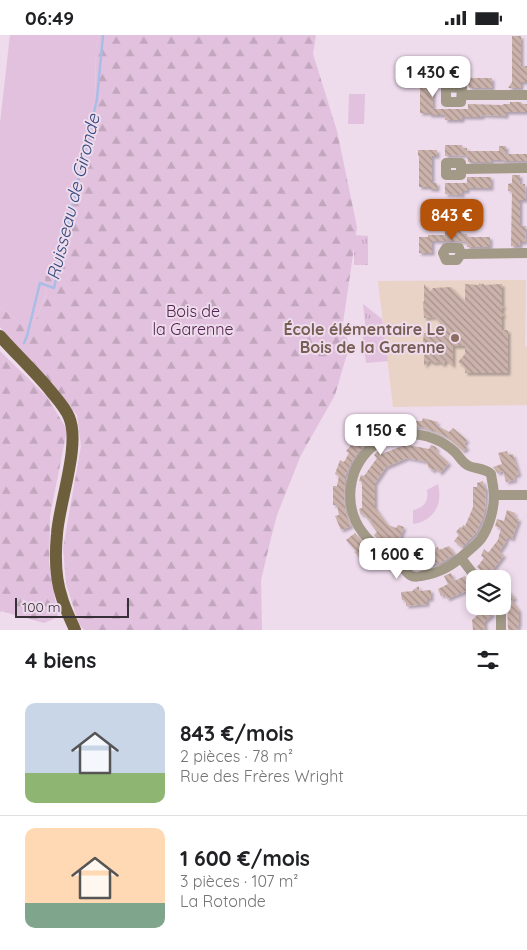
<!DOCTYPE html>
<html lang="fr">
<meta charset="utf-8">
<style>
body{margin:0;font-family:Quicksand,sans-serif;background:#f2f2f2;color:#202124;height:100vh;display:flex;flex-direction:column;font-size:19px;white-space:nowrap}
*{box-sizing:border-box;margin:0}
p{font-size:16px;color:#757577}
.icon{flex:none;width:28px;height:28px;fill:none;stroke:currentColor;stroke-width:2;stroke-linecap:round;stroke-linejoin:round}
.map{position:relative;height:595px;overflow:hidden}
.panel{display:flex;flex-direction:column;background:#fff;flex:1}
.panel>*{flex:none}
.controls{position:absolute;left:466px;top:535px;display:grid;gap:10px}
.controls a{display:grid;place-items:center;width:45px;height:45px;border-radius:10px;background:#fff;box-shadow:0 2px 8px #0003;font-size:25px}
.scale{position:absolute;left:15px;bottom:12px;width:114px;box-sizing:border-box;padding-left:5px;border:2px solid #383037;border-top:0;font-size:14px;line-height:18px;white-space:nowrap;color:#383037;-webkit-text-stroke:4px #eedbec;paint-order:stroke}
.price{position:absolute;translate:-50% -42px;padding:0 11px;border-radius:10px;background:#fff;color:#222;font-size:16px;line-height:32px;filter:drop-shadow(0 1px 2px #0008)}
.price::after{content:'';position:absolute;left:50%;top:30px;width:15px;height:11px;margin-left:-8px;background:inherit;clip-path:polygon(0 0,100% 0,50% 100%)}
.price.active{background:#b45309;color:#fff}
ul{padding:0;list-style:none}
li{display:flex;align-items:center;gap:15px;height:125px;padding:0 25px}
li+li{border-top:1px solid #e0e0e0}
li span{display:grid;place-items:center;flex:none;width:140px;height:100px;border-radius:10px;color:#555}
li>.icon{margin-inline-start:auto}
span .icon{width:60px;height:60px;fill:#fffc;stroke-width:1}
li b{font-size:21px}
h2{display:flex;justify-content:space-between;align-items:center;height:60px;padding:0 25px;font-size:21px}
.status{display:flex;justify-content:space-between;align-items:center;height:35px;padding:0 25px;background:#fff;direction:ltr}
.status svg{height:14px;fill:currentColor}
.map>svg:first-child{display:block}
.education{fill:#e9d3c6}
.green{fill:#e1c1dd}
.forest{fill:url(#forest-firs)}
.park{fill:url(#park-tufts)}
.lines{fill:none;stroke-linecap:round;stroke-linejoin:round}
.stream{stroke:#a9bde6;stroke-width:2.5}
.building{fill:url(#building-back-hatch);filter:url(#shadow)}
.minor{stroke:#a29a87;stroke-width:10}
.major{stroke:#6d5e3c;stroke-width:12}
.education-dot{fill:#8d6e63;stroke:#eedbec;stroke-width:2}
.labels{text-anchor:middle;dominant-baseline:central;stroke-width:4;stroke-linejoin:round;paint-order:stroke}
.park-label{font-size:16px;fill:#52244f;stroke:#eedbec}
.education-label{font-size:16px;font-weight:bold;fill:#785e54;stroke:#eedbec;text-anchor:end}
.water-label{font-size:18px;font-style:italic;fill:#334a7f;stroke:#eedbec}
</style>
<div class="status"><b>06:49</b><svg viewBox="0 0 49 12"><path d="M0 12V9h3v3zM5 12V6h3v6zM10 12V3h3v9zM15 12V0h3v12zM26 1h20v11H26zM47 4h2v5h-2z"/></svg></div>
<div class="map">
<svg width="527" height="595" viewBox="0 0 527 595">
<defs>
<pattern id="forest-firs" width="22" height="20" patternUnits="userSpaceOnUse" patternTransform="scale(1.25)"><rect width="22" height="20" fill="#e1c1dd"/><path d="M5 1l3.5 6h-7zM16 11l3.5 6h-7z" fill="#c2a6be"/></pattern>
<pattern id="park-tufts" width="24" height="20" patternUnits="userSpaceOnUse" patternTransform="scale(1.25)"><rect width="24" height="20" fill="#e1c1dd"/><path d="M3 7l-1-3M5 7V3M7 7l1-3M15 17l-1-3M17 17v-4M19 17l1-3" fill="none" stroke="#c2a6be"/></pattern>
<pattern id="building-back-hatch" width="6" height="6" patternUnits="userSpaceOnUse" patternTransform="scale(1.25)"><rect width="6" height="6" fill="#cbb2ab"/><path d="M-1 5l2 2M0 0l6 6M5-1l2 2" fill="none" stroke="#a6918c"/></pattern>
<filter id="shadow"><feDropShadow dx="2.5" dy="2.5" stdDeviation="1" flood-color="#0004"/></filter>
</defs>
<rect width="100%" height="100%" fill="#eedbec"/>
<path class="education" d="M526,245L525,311L527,312V370L393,372L378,246Z"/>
<path class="green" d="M10,0H99L96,13L95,66L83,121L57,224L45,241L46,259L36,284L22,289L0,272V88Z
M349,59H365L364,89H348Z
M383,293L388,326L366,328L362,296Z
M438,449C443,469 434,486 413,489V475C424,473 429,466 427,455Z"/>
<path class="forest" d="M99,0H316L313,19L337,96L357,192L343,288L349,312L335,360L301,420L277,480L271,503L261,545L262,595H84L79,589L66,549L63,513L81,411L77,380L0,292V272L22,289L36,284L46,260L45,241L57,224L83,121L95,66L96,13Z
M0,316L48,363L67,395L50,481L49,528L58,582L44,588L1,576L0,578Z"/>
<path class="park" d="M354,200L368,201V230H354Z
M363,269L382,284L383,293L366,296Z"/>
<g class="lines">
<path class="stream" d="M24,308L27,301L40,248L54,253L97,64L103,0"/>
</g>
<path class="building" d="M512,1H521V31H527V47H521V53H508L512,47Z
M445,37H463V39L468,40V43H492V53H469L468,47L462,46L446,45L442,47H433V74H468V69L502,70L504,69H510V67H521L522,69H527V77H506V81L482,80V82H462V85H445V80H429V78H420V43H429V41H445Z
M445,110H462V113H467V116H499V111H506V119H527V126H503V125H491V127H468L467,120L445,121Z
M418,115H437V121H432V148H437V154H429V152H419V121H418Z
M512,140H520V149H525L526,165H520V191H526L525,207H520V211H511L512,156H508V149L512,148Z
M467,142H491V153H467V156H462V160L445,159V148H467Z
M445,196H461L462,199H467V202H490V212H467V207L459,206H432V218H419V202H428V200H445Z
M480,248L481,250L483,248L484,250L502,249V270L504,272L502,273V278L504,280L502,281V295H508V338H465V332L458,327L465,319V311H453V331L446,325L443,330L440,327L432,328L430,325L424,331V315L422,314L424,298H431L433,301L440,293V288L435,282L424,283L423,267L424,266V249L430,257L433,253L451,252L465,267V249L478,250Z
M403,382L404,386H422L423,383L438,387L436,390L449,397L453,393L467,405L464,409L467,413L463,416L447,402L433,396L421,392L397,393L384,397L372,404L358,417L351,428L345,441L344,466L346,479L351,491L341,495L335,481L339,480L337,470H333V451H337L339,441L335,439L340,425L344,427L349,418L346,416L356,404L359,407L367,401L364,397L365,393L369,391L371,394L377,390L380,393L389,389L388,385Z
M401,406H408V410L429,414L431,410L434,411L437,413L436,416L449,428L440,438L435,433L433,436L428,432V427L407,423L386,432L375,448V472L388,490L396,493L398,490L404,492L398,508L391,505L390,508L380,504L379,505L374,500L377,497L369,486L373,483L368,485L364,479L361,480L359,474L362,473V447L359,446L361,440L364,441L377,423L374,420L379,415L382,419L402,411Z
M507,416L508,420L513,419L519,439L514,441L515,445L506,447L503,436L498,438L493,432L502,429L498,418Z
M483,446L484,452H486L485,474L483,482L476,498L462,512L454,506L459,500L456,497L460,492L462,493L463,490L465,491L469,482L473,472V452H477V448Z
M507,475L515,478L514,482L519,484L512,504L507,502L505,508L499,517L504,520L491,537L486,534L483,537L477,532L484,523L481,521L484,514L488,518L498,505L501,493L495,491L497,484L504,486Z
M355,498L367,513L377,519L386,523L384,529L379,527L377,531L364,523V525L354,517L356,516L346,505Z
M449,511L455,519L453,520L438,529L437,528L420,533L419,521L434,520L431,515L438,512L439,515Z
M451,538L454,546L465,541L472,557L466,556L447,564L445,559L441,561L438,554L448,549L444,541Z
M502,548L515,563L512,565L519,575V588L517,595H508L507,564L504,566L502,565Z
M419,551V556L431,555V564H427V569L406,571V565H402L401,557L413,556V555Z
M487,571H491L493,574V575L491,577L493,579L485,586V595H473L472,585Z"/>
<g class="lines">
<path class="minor" d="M446,52L462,53L461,67H446Z
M462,60H527
M446,128H461V140H446Z
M461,134L527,133
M446,213H459L461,219L457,225H446L443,218Z
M461,219L527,218
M403,399C423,398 440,403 455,417C460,422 462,428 469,431C476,434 485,433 491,439C492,446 494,454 494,461C494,475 489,492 481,504C477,509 472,513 467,517C452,531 440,538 421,541C417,542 413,542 410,540C402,535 401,524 394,519C391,517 386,516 383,515C375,511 368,505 363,498C343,472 347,434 372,412C381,405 392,401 403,399Z
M494,460H527
M461,523L477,544
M499,571L501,577V595"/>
<path class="major" d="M0,301C16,319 34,336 49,354C56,363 65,372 69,382C81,409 59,468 57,499C55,520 55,543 62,563C65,574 71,585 75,595"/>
</g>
<circle class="education-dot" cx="455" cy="303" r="5"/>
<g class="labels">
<g class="park-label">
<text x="193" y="276">Bois de<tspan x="193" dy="18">la Garenne</tspan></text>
</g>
<g class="education-label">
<text x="445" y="294">École élémentaire Le<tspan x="445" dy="18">Bois de la Garenne</tspan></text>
</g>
<g class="water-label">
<text transform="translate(73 162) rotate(-76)">Ruisseau de Gironde</text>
</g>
</g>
</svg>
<div class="controls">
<a><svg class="icon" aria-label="layers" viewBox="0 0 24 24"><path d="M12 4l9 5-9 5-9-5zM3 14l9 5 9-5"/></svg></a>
</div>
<div class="scale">100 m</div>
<b class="price" style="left:433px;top:63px">1 430 €</b>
<b class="price active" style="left:452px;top:206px">843 €</b>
<b class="price" style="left:381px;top:421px">1 150 €</b>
<b class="price" style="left:397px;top:545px">1 600 €</b>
</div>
<section class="panel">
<h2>4 biens<svg class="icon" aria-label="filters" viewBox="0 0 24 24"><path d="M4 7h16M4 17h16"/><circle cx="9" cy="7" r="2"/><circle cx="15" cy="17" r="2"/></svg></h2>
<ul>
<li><span style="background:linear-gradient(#c9d6e8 70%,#8fb573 0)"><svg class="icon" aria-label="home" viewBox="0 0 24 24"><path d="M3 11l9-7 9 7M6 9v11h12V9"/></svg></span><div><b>843 €/mois</b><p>2 pièces · 78 m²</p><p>Rue des Frères Wright</p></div></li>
<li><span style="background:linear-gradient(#ffd9b3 75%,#7fa58c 0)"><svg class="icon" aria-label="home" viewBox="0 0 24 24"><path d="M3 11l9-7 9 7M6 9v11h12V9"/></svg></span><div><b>1 600 €/mois</b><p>3 pièces · 107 m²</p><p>La Rotonde</p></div></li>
</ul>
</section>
